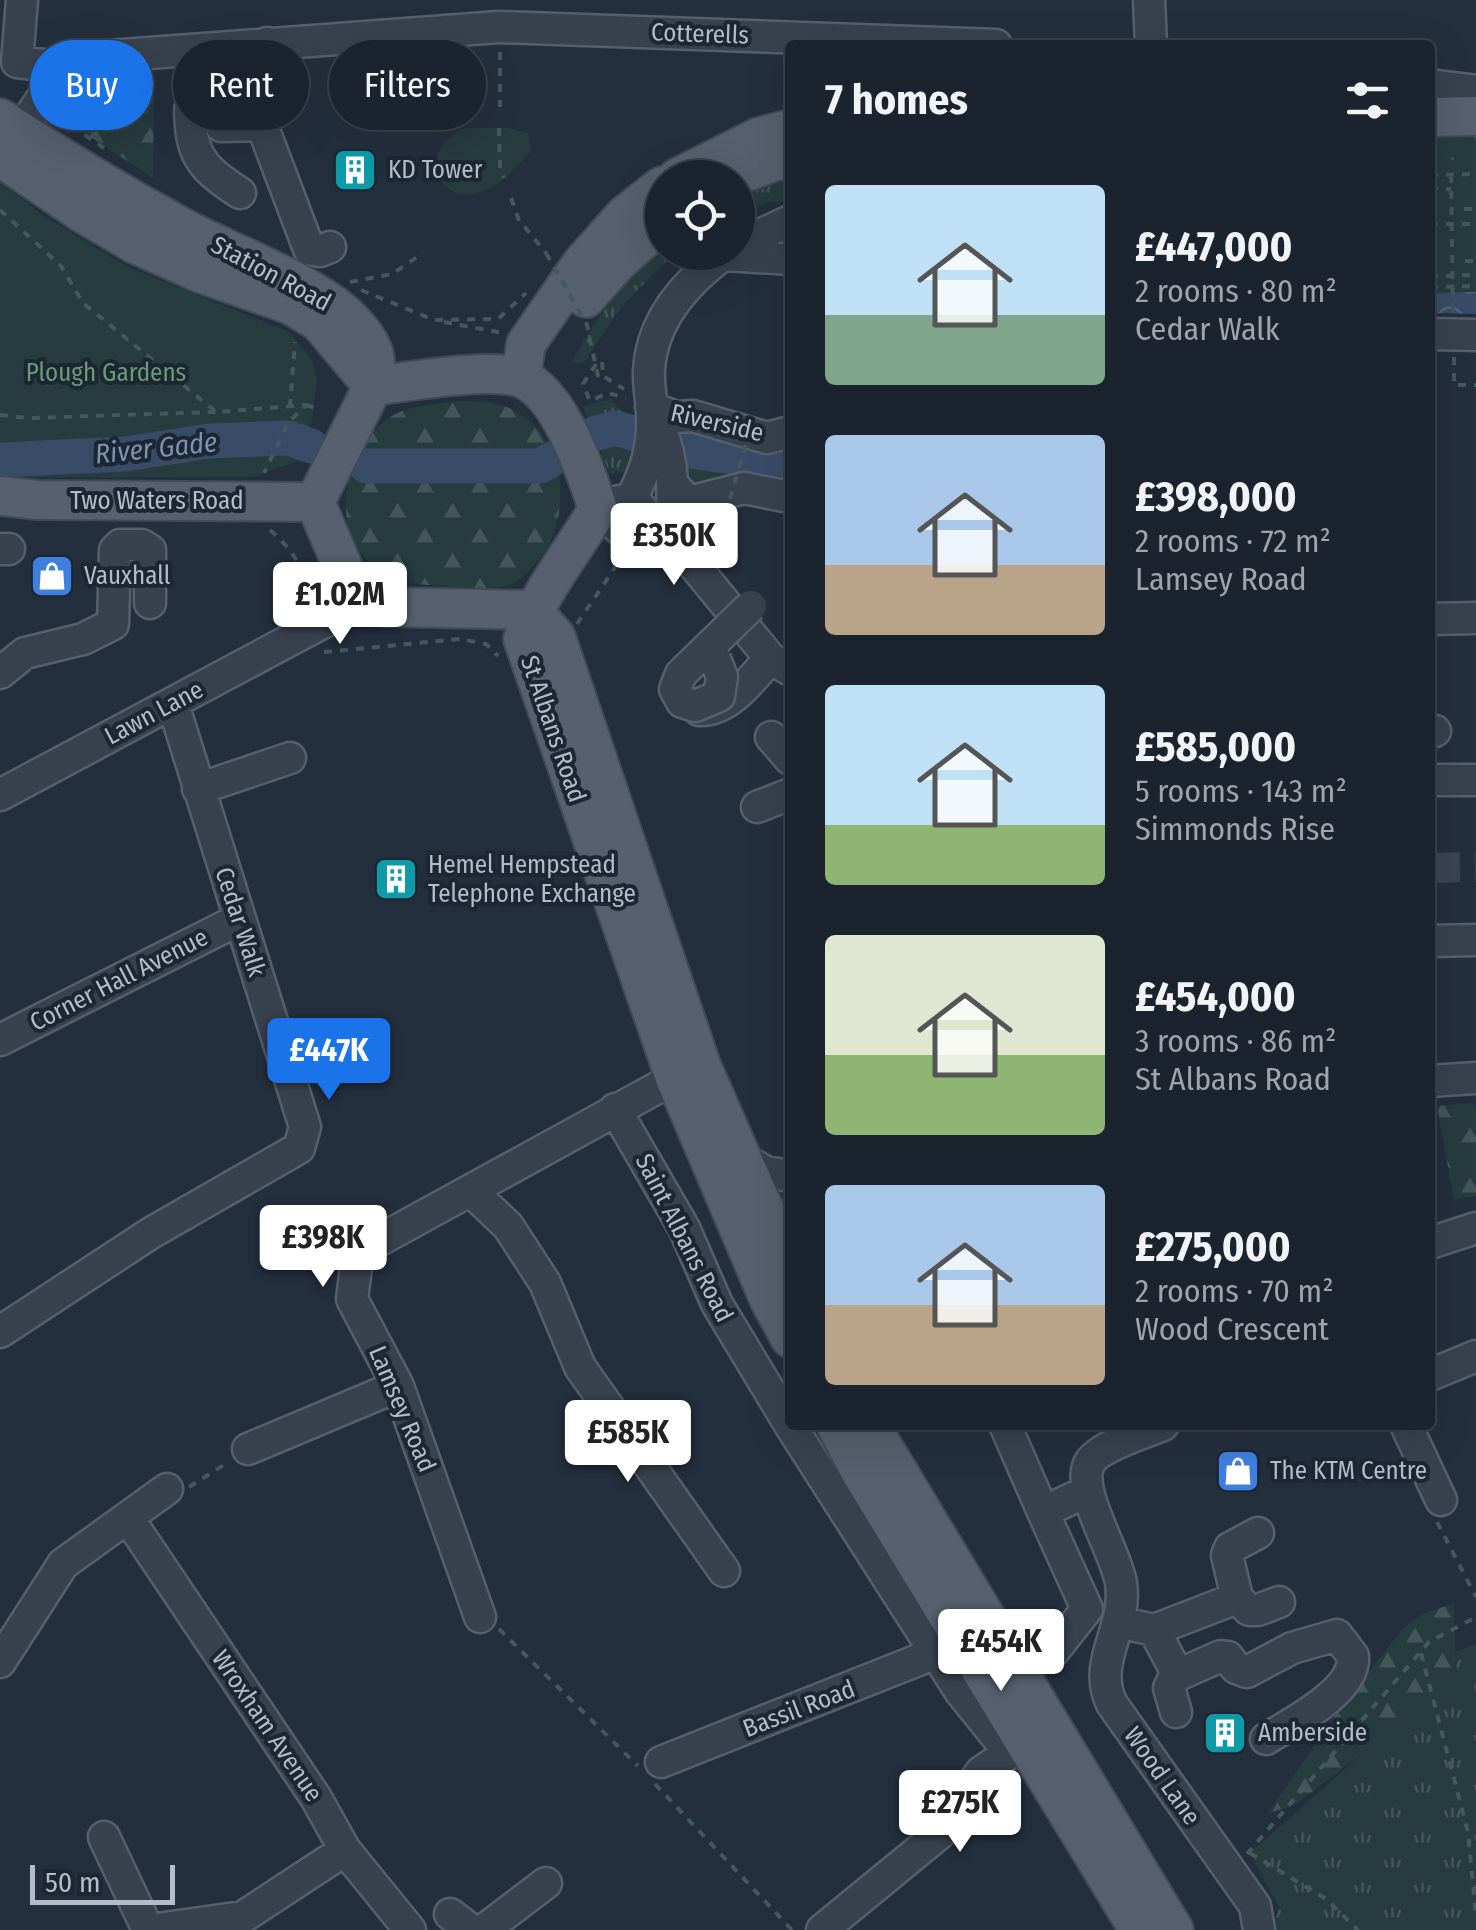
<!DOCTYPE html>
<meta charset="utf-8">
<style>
body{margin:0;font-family:"Fira Sans Condensed",sans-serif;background:#242b36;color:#f1f3f6;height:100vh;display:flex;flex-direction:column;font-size:38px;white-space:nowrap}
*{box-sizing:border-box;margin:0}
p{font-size:32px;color:#a0a4aa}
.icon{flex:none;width:55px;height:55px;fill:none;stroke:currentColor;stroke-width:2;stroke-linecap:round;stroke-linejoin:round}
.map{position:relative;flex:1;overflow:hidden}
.side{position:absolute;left:785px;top:40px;width:650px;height:1390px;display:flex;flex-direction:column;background:#1b232e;border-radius:10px;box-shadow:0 10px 40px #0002,0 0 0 2px #39404a}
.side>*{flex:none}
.hud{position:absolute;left:30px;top:40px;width:605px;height:90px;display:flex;gap:20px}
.controls{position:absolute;left:645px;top:160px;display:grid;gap:20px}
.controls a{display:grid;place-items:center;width:110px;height:110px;border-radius:50%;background:#1b232e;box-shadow:0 10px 40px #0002,0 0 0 2px #39404a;font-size:50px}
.scale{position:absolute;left:30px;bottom:25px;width:145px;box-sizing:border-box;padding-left:10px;border:5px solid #b4bcc9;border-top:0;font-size:28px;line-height:35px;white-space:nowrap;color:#b4bcc9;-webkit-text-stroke:8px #1d2633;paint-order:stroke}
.price{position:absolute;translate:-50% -85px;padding:0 22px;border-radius:10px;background:#fff;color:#222;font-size:32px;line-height:65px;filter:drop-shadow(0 2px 5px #0008)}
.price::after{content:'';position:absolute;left:50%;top:60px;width:30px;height:22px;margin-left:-15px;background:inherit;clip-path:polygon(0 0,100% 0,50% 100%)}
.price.selected{background:#1a73e8;color:#fff}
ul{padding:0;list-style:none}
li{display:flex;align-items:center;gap:30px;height:250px;padding:0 40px}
li span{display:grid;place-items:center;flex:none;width:280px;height:200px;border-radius:10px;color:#555}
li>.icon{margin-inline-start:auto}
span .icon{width:120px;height:120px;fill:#fffc;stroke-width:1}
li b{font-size:42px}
h2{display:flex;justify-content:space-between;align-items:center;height:120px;padding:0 40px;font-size:42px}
.pill{padding:0 35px;border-radius:45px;background:#1b232e;box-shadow:0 10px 40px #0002,0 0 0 2px #39404a;font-size:35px;line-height:90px}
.pill.selected{background:#1a73e8;color:#fff}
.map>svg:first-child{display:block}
.grass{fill:url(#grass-tufts)}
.forest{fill:url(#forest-firs)}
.green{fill:#263c3f}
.water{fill:url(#water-waves)}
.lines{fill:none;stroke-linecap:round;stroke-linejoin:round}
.river{stroke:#394c67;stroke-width:35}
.minor-tunnel{stroke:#3a4453;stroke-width:30;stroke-dasharray:30 15;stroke-linecap:butt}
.minor-casing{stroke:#565f6c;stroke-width:35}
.major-casing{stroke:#414a57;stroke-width:42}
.path{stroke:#44595c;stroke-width:4;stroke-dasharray:8 8;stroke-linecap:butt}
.minor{stroke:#38414e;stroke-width:30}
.major{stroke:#56606e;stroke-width:38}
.minor-bridge-casing{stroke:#565f6c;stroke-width:35;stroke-linecap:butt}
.path-bridge{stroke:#44595c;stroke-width:4;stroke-dasharray:8 8;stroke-linecap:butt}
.minor-bridge{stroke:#38414e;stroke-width:30}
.labels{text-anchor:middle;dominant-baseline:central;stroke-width:8;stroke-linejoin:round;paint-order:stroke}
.street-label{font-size:25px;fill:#b4bcc9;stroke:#1d2633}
.poi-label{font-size:25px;fill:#b4bcc9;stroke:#1d2633;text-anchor:start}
.park-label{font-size:25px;fill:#6b9a76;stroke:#1d2633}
.water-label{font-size:28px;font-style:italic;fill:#7c92b1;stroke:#1d2633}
</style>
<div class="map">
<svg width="1476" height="1930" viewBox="0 0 1476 1930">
<defs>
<pattern id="grass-tufts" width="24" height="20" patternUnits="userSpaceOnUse" patternTransform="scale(2.5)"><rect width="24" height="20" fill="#263c3f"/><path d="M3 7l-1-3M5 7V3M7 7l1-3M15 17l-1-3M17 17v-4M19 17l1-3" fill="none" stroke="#435659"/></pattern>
<pattern id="forest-firs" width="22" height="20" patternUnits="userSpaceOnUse" patternTransform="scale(2.5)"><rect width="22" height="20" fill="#263c3f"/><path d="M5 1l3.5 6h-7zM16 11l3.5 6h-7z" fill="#435659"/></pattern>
<pattern id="water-waves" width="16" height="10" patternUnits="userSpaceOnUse" patternTransform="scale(2.5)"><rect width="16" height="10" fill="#394c67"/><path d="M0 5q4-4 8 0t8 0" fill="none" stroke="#53647b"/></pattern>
</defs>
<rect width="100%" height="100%" fill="#242f3e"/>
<path class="grass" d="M1476,134V160H1430V135Z
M790,179V198L778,203L771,201L738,215V198Z
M662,244V252L674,253L622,306L585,361L577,364L572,362C595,318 627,278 662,244Z
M610,399C632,416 638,447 625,472L610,474L583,407Z
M681,427L779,450L790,448V483L690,485Z
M1476,1644V1930H1271L1279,1908L1250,1853L1362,1754L1455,1682V1652Z"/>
<path class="forest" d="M154,79L153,178L63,119C89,74 107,82 154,79Z
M459,401C480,402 500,401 519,413C569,444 574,524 533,566C527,573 519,582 509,585C494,590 472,587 456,587C432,585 403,586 381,572C325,537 341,447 392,416C411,405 438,404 459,401Z
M1473,1103L1476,1109V1196L1454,1200L1437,1106Z
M1454,1603L1456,1682L1295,1805L1268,1813L1334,1717L1403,1628L1423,1614Z"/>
<path class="green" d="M466,128H508L528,133L531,151C515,169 497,190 473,194C434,200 418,147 466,128Z
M1430,160H1476V314L1430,313Z
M0,182L44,216L128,267L289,332L311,358L317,379L312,421L296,462L252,477L0,478Z"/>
<path class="water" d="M1476,292V314L1430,313V293Z"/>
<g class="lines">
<path class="river" d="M594,434L616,428L696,452L790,465
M0,460L125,454L210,441L288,438L311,446
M366,466H540L554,458"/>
<path class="minor-tunnel" d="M1430,868L1476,867"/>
<g class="minor-casing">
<path id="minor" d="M22,0L17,62L43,65L60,72
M1149,0L1151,45
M267,43L262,125L309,249L320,251L330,247
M1430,85L1476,91
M221,126L262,125
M20,131L60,72L82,58L499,27L996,45
M240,193C212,175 193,161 191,126C190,113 188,105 197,96L264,94
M738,245L790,221
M724,255L790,259
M1430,334L1476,335
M651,407L675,417L693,416L767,438L790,432
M659,426C675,461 674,498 670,536
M673,485L689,502L744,488L784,496
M632,497C646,471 653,447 652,416C652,401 648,385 649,370C652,318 688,280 727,252
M632,497L652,522L670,536L770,658L790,670
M619,501L598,509L622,531L652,522
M0,549H9
M1430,619L1476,618
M0,673L25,653L83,639L113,624L115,550L120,545H142L150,550V603
M699,710C728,712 753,678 770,658
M1430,731H1435
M771,737L790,759
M1430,780H1476
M198,789L290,758
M0,795L337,615L355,595
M757,807L790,794
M1430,941L1476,940
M0,1040L238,920
M1430,1081L1476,1078
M615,1109L684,1228L717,1304L790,1425
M739,1157L766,1172L790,1176
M471,1191L508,1226L545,1283L580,1367L724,1571
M1430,1243L1476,1228
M0,1332L151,1233L299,1148L305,1127L173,704
M1430,1375L1476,1356
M790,1425L960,1691L1009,1752
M1005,1425L1043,1512L1088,1491
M1163,1425C1144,1433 1097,1447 1089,1464C1076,1491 1116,1552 1121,1583C1128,1628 1091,1662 1112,1704L1255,1906L1259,1930
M1406,1425L1441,1500
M248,1449L398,1386
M1043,1512L1087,1609L1053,1652
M128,1518L316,1798L345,1850L410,1930
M1237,1598L1249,1610H1258L1279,1602
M480,1617L398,1386L352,1299L358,1252L675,1078
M1136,1626L1154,1630L1237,1598L1227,1555L1230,1548L1258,1533
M1154,1630L1178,1675L1221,1656L1228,1657L1236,1668L1247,1672L1292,1648L1337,1635L1353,1656C1356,1691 1292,1723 1266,1739
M0,1662L63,1564L167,1489
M1176,1712L1169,1688L1176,1674
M661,1762L936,1653
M104,1837L148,1930
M450,1914L471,1930
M150,1930L243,1917L345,1850
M484,1930L546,1883
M822,1930L939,1834L981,1772L1027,1741"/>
</g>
<g class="major-casing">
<path id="major" d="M1430,117L1476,116
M0,118C59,157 121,194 183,228C231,253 315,284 350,319C372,341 380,357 373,386L315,502
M0,157L84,214L135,244L200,273L291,305L319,322L373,386
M677,178L759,137L790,129
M730,178L790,156
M586,298L618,262L662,223
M521,378L526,344L582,263L626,214L662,186
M373,386C407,382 490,367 521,378C560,393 586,472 598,509C574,550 537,595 523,639L675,1078L769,1299L790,1338
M0,496L37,500L315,502
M315,502L355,595L385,607L532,610
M532,610L556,637L701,1065L790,1268
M836,1425L863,1476L1139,1930
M870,1425L1174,1930"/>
</g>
<path class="path" d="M500,52V107
M58,117L104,148
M499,128L500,168L504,178
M1430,175L1476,174
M1451,175L1453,312
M1430,189H1451
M511,198L519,220L546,253
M1464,209H1476
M0,210L61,266L83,303L216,412L306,405L288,423L264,473
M1430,224H1476
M1465,261H1476
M1430,276L1476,275
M350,282L392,274L423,253
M1430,287L1476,286
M361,290L434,320L498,319L526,293
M444,322L503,333
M1454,357V385H1476
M602,362L603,376L624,389
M596,364L583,384L590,401L608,393L626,398
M306,405L317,409
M290,407L295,342
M0,415L29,418L216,412
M270,530C302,559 307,571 292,612
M577,624L618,563L633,554
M324,652L460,639L486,644L498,656
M189,1487L227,1463
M1437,1522L1476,1597
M499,1629L638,1766
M1421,1653L1468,1832L1476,1917
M655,1784L792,1930
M1250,1853L1326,1899L1358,1930
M1247,1854L1429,1642L1476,1617"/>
<use href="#minor" class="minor"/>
<use href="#major" class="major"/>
<g class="minor-bridge-casing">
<path id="minor-bridge" d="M715,659L722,677L719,696L695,706L682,702L675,689L681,674L751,606"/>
</g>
<path class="path-bridge" d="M546,253L587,325L599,381
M730,499L751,426"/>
<use href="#minor-bridge" class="minor-bridge"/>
</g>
<defs>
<g id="building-square" transform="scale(2.25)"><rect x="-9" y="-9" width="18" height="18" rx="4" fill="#0f9aa8" stroke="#1d2633"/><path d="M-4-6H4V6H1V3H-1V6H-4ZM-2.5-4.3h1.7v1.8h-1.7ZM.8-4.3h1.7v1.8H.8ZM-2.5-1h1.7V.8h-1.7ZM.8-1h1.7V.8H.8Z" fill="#fff"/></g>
<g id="shop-square" transform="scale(2.25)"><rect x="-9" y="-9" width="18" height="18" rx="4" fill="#3f7fe0" stroke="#1d2633"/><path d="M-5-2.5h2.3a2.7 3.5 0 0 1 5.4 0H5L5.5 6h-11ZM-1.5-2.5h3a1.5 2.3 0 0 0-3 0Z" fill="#fff"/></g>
</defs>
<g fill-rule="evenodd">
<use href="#building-square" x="355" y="170"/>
<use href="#shop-square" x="52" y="576"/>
<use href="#building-square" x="396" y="879"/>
<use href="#shop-square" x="1238" y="1471"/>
<use href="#building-square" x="1225" y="1733"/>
</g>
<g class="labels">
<g class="street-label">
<text transform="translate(700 34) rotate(2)">Cotterells</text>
<text transform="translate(271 274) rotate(28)">Station Road</text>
<text transform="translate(717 423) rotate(13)">Riverside</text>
<text x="157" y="501">Two Waters Road</text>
<text transform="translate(154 713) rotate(-28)">Lawn Lane</text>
<text transform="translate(553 729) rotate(71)">St Albans Road</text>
<text transform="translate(240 922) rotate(72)">Cedar Walk</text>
<text transform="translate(119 980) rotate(-27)">Corner Hall Avenue</text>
<text transform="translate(684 1238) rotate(63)">Saint Albans Road</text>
<text transform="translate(402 1409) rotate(67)">Lamsey Road</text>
<text transform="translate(799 1709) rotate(-21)">Bassil Road</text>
<text transform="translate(267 1726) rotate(56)">Wroxham Avenue</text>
<text transform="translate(1162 1776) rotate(55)">Wood Lane</text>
</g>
<g class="poi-label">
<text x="388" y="170">KD Tower</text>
<text x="84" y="576">Vauxhall</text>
<text x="428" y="865">Hemel Hempstead<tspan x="428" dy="29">Telephone Exchange</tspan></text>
<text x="1270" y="1471">The KTM Centre</text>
<text x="1258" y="1733">Amberside</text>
</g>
<g class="park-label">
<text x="106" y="373">Plough Gardens</text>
</g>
<g class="water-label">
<text transform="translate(156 448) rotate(-6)">River Gade</text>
</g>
</g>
</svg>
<div class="controls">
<a><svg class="icon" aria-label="locate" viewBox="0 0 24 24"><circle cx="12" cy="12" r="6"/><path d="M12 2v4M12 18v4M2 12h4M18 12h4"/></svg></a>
</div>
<div class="scale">50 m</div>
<b class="price" style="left:674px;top:588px">£350K</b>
<b class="price" style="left:340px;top:647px">£1.02M</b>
<b class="price selected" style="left:329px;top:1103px">£447K</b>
<b class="price" style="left:323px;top:1290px">£398K</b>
<b class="price" style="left:628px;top:1485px">£585K</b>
<b class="price" style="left:1001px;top:1694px">£454K</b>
<b class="price" style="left:960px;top:1855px">£275K</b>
<div class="hud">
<a class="pill selected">Buy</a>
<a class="pill">Rent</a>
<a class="pill">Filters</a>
</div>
<section class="side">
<h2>7 homes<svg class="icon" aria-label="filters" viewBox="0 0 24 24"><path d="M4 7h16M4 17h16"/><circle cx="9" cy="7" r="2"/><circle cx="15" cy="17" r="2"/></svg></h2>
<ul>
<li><span style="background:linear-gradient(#bfe0f5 65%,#7fa58c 0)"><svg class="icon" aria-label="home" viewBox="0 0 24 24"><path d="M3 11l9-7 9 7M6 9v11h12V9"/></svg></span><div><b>£447,000</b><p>2 rooms · 80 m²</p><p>Cedar Walk</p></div></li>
<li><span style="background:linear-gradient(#a9c7e8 65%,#b9a48a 0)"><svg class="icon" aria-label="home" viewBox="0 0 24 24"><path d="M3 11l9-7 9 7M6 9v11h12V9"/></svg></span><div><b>£398,000</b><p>2 rooms · 72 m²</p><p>Lamsey Road</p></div></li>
<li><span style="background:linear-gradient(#bfe0f5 70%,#8fb573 0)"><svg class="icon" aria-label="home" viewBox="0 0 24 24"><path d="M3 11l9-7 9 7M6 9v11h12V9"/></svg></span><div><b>£585,000</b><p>5 rooms · 143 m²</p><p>Simmonds Rise</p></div></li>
<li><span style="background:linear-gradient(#dfe7d0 60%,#8fb573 0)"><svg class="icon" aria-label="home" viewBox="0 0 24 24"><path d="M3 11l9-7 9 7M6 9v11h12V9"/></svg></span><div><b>£454,000</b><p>3 rooms · 86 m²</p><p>St Albans Road</p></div></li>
<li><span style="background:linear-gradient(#a9c7e8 60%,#b9a48a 0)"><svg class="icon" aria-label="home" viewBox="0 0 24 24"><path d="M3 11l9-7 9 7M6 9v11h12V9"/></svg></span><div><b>£275,000</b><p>2 rooms · 70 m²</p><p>Wood Crescent</p></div></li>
</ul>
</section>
</div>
